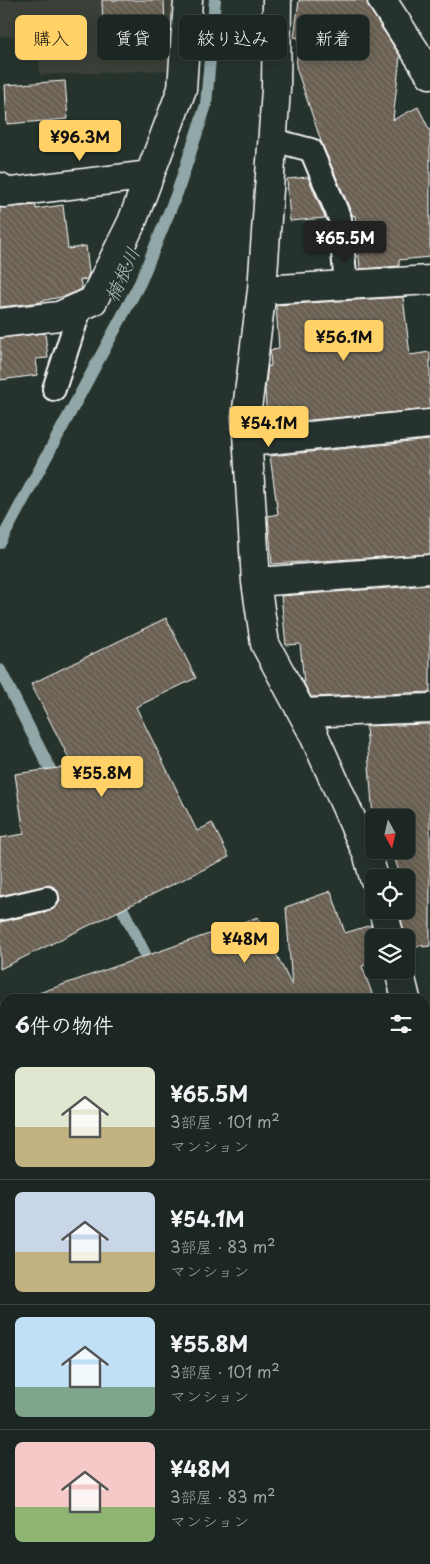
<!DOCTYPE html>
<html lang="ja">
<meta charset="utf-8">
<style>
body{margin:0;font-family:"Playpen Sans","Klee One",sans-serif;background:#252e2a;color:#f1f3f6;height:100vh;display:flex;flex-direction:column;font-size:19px;white-space:nowrap}
*{box-sizing:border-box;margin:0}
p{font-size:16px;color:#a0a5a5}
.icon{flex:none;width:28px;height:28px;fill:none;stroke:currentColor;stroke-width:2;stroke-linecap:round;stroke-linejoin:round}
.map{position:relative;flex:1;overflow:hidden}
.side{position:absolute;left:0px;top:994px;width:430px;height:571px;display:flex;flex-direction:column;background:#1c2622;border-radius:15px 15px 0 0;box-shadow:0 2px 12px #0003,0 0 0 1px #3a4340}
.side>*{flex:none}
.hud{position:absolute;left:15px;top:15px;width:400px;height:45px;display:flex;gap:10px}
.needle{width:32px;rotate:172deg}
.tools{position:absolute;left:365px;top:809px;display:grid;gap:10px}
.tools a{display:grid;place-items:center;width:50px;height:50px;border-radius:8px;background:#1c2622;box-shadow:0 2px 12px #0003,0 0 0 1px #3a4340;font-size:25px}
.price{position:absolute;translate:-50% -42px;padding:0 11px;border-radius:5px;background:#ffd166;color:#111;font-size:16px;line-height:32px;filter:drop-shadow(0 1px 2px #0008)}
.price::after{content:'';position:absolute;left:50%;top:30px;width:15px;height:11px;margin-left:-8px;background:inherit;clip-path:polygon(0 0,100% 0,50% 100%)}
.price.current{background:#222;color:#fff}
ul{padding:0;list-style:none}
li{display:flex;align-items:center;gap:15px;height:125px;padding:0 15px}
li+li{border-top:1px solid #3a4340}
li span{display:grid;place-items:center;flex:none;width:140px;height:100px;border-radius:8px;color:#555}
li>.icon{margin-inline-start:auto}
span .icon{width:60px;height:60px;fill:#fffc;stroke-width:1}
li b{font-size:21px}
h2{display:flex;justify-content:space-between;align-items:center;height:60px;padding:0 15px;font-size:21px}
.chip{padding:0 18px;border-radius:8px;background:#1c2622;box-shadow:0 2px 12px #0003,0 0 0 1px #3a4340;font-size:18px;line-height:45px}
.chip.current{background:#ffd166;color:#111}
.map>svg:first-child{display:block}
.built{fill:#3a4038}
.lines{fill:none;stroke-linecap:round;stroke-linejoin:round}
.stream{stroke:#91a7a8;stroke-width:12}
.building{fill:url(#building-back-hatch);stroke:#fff}
.lane-casing{stroke:#fff;stroke-width:26}
.street-casing{stroke:#fff;stroke-width:31}
.secondary-casing{stroke:#fff;stroke-width:31}
.lane{stroke:#26332d;stroke-width:22}
.street{stroke:#26332d;stroke-width:28}
.secondary{stroke:#26332d;stroke-width:28}
.labels{text-anchor:middle;dominant-baseline:central;stroke-width:4;stroke-linejoin:round;paint-order:stroke}
.water-label{font-size:19px;font-style:italic;fill:#adbdbe;stroke:#26332d}
</style>
<div class="map">
<svg width="430" height="1564" viewBox="0 0 430 1564">
<defs>
<pattern id="building-back-hatch" width="6" height="6" patternUnits="userSpaceOnUse" patternTransform="scale(1.25)"><rect width="6" height="6" fill="#696052"/><path d="M-1 5l2 2M0 0l6 6M5-1l2 2" fill="none" stroke="#80786c"/></pattern>
</defs>
<rect width="100%" height="100%" fill="#26332d"/>
<filter id="ink" filterUnits="userSpaceOnUse"><feTurbulence type="fractalNoise" baseFrequency=".02" numOctaves="2"/><feDisplacementMap in="SourceGraphic" scale="10" xChannelSelector="R" yChannelSelector="G"/><feConvolveMatrix kernelMatrix="1 2 1 2 8 2 1 2 1" color-interpolation-filters="sRGB"/></filter>
<g filter="url(#ink)">
<path class="built" d="M0,0H173L170,70L40,75L36,37L0,36Z"/>
<g class="lines">
<path class="stream" d="M0,543L140,283L177,193L206,105L215,0
M0,670L57,783
M115,894L153,970
M425,1268L430,1270"/>
</g>
<path class="building" d="M102,0H164L166,57L104,58Z
M299,0H366L369,8L400,56L393,120L418,107L430,131V257L399,260V266L360,269L355,215L353,216L322,144L296,67L299,38L294,37Z
M65,81L68,119L7,124L5,85Z
M308,177L325,218L290,221L287,179Z
M36,205V209L63,205L68,249L86,246L89,273L87,279L80,280L82,289L66,296L41,301L42,302L0,307V208Z
M403,297L410,355L430,352V409L267,424L265,389L268,366H271L270,350L279,349L276,305Z
M45,333L48,358L36,359L38,375L0,380V338Z
M430,440V554L272,564L268,516L278,514L270,456Z
M430,585V692L311,697L304,683L300,644L286,645L281,596Z
M166,618L196,678L136,707L197,831L212,823L229,857L0,969V922L50,911L56,907L60,901L57,889L50,885L0,896V838L24,834L15,774L73,766L31,684Z
M430,724V946L423,947V945L406,951V938L400,915L412,911L406,894V878H401L392,850H406V818H373L366,726Z
M331,891L345,933L371,925L374,938V962L362,966L374,999H37L36,994L258,917L292,986L286,907Z"/>
<g class="lines">
<g class="lane-casing">
<path id="lane" d="M273,140L311,150L340,219L346,285
M54,389L81,306
M0,909L47,898"/>
</g>
<g class="street-casing">
<path id="street" d="M277,0L276,89L262,290L246,417L256,582L265,644L312,731L368,856L374,878
M0,187L4,193L150,175
M262,290L430,280
M0,323L59,316L93,301L132,222L182,89L188,0
M248,442L430,424
M256,582L430,569
M303,713L430,708
M383,910L390,938
M399,970L406,999
M425,1069L430,1088"/>
</g>
<g class="secondary-casing">
<path id="secondary" d="M382,0L430,74
M0,1019L5,1022
M425,1227L430,1228"/>
</g>
<use href="#lane" class="lane"/>
<use href="#street" class="street"/>
<use href="#secondary" class="secondary"/>
</g>
</g>
<g class="labels">
<g class="water-label">
<text transform="translate(121 274) rotate(-65)">楠根川</text>
</g>
</g>
</svg>
<div class="tools">
<a><svg class="needle" viewBox="-14 -14 28 28"><path d="M0-13l5 13h-10z" fill="#e53935"/><path d="M0 13l5-13h-10z" fill="#a0a5a5"/></svg></a>
<a><svg class="icon" aria-label="locate" viewBox="0 0 24 24"><circle cx="12" cy="12" r="6"/><path d="M12 2v4M12 18v4M2 12h4M18 12h4"/></svg></a>
<a><svg class="icon" aria-label="layers" viewBox="0 0 24 24"><path d="M12 4l9 5-9 5-9-5zM3 14l9 5 9-5"/></svg></a>
</div>
<b class="price" style="left:80px;top:162px">¥96.3M</b>
<b class="price current" style="left:345px;top:263px">¥65.5M</b>
<b class="price" style="left:344px;top:362px">¥56.1M</b>
<b class="price" style="left:269px;top:448px">¥54.1M</b>
<b class="price" style="left:102px;top:798px">¥55.8M</b>
<b class="price" style="left:245px;top:964px">¥48M</b>
<div class="hud">
<a class="chip current">購入</a>
<a class="chip">賃貸</a>
<a class="chip">絞り込み</a>
<a class="chip">新着</a>
</div>
<section class="side">
<h2>6件の物件<svg class="icon" aria-label="filters" viewBox="0 0 24 24"><path d="M4 7h16M4 17h16"/><circle cx="9" cy="7" r="2"/><circle cx="15" cy="17" r="2"/></svg></h2>
<ul>
<li><span style="background:linear-gradient(#dfe7d0 60%,#c2b280 0)"><svg class="icon" aria-label="home" viewBox="0 0 24 24"><path d="M3 11l9-7 9 7M6 9v11h12V9"/></svg></span><div><b>¥65.5M</b><p>3部屋 · 101 m²</p><p>マンション</p></div></li>
<li><span style="background:linear-gradient(#c9d6e8 60%,#c2b280 0)"><svg class="icon" aria-label="home" viewBox="0 0 24 24"><path d="M3 11l9-7 9 7M6 9v11h12V9"/></svg></span><div><b>¥54.1M</b><p>3部屋 · 83 m²</p><p>マンション</p></div></li>
<li><span style="background:linear-gradient(#bfe0f5 70%,#7fa58c 0)"><svg class="icon" aria-label="home" viewBox="0 0 24 24"><path d="M3 11l9-7 9 7M6 9v11h12V9"/></svg></span><div><b>¥55.8M</b><p>3部屋 · 101 m²</p><p>マンション</p></div></li>
<li><span style="background:linear-gradient(#f6c9c9 65%,#8fb573 0)"><svg class="icon" aria-label="home" viewBox="0 0 24 24"><path d="M3 11l9-7 9 7M6 9v11h12V9"/></svg></span><div><b>¥48M</b><p>3部屋 · 83 m²</p><p>マンション</p></div></li>
</ul>
</section>
</div>
